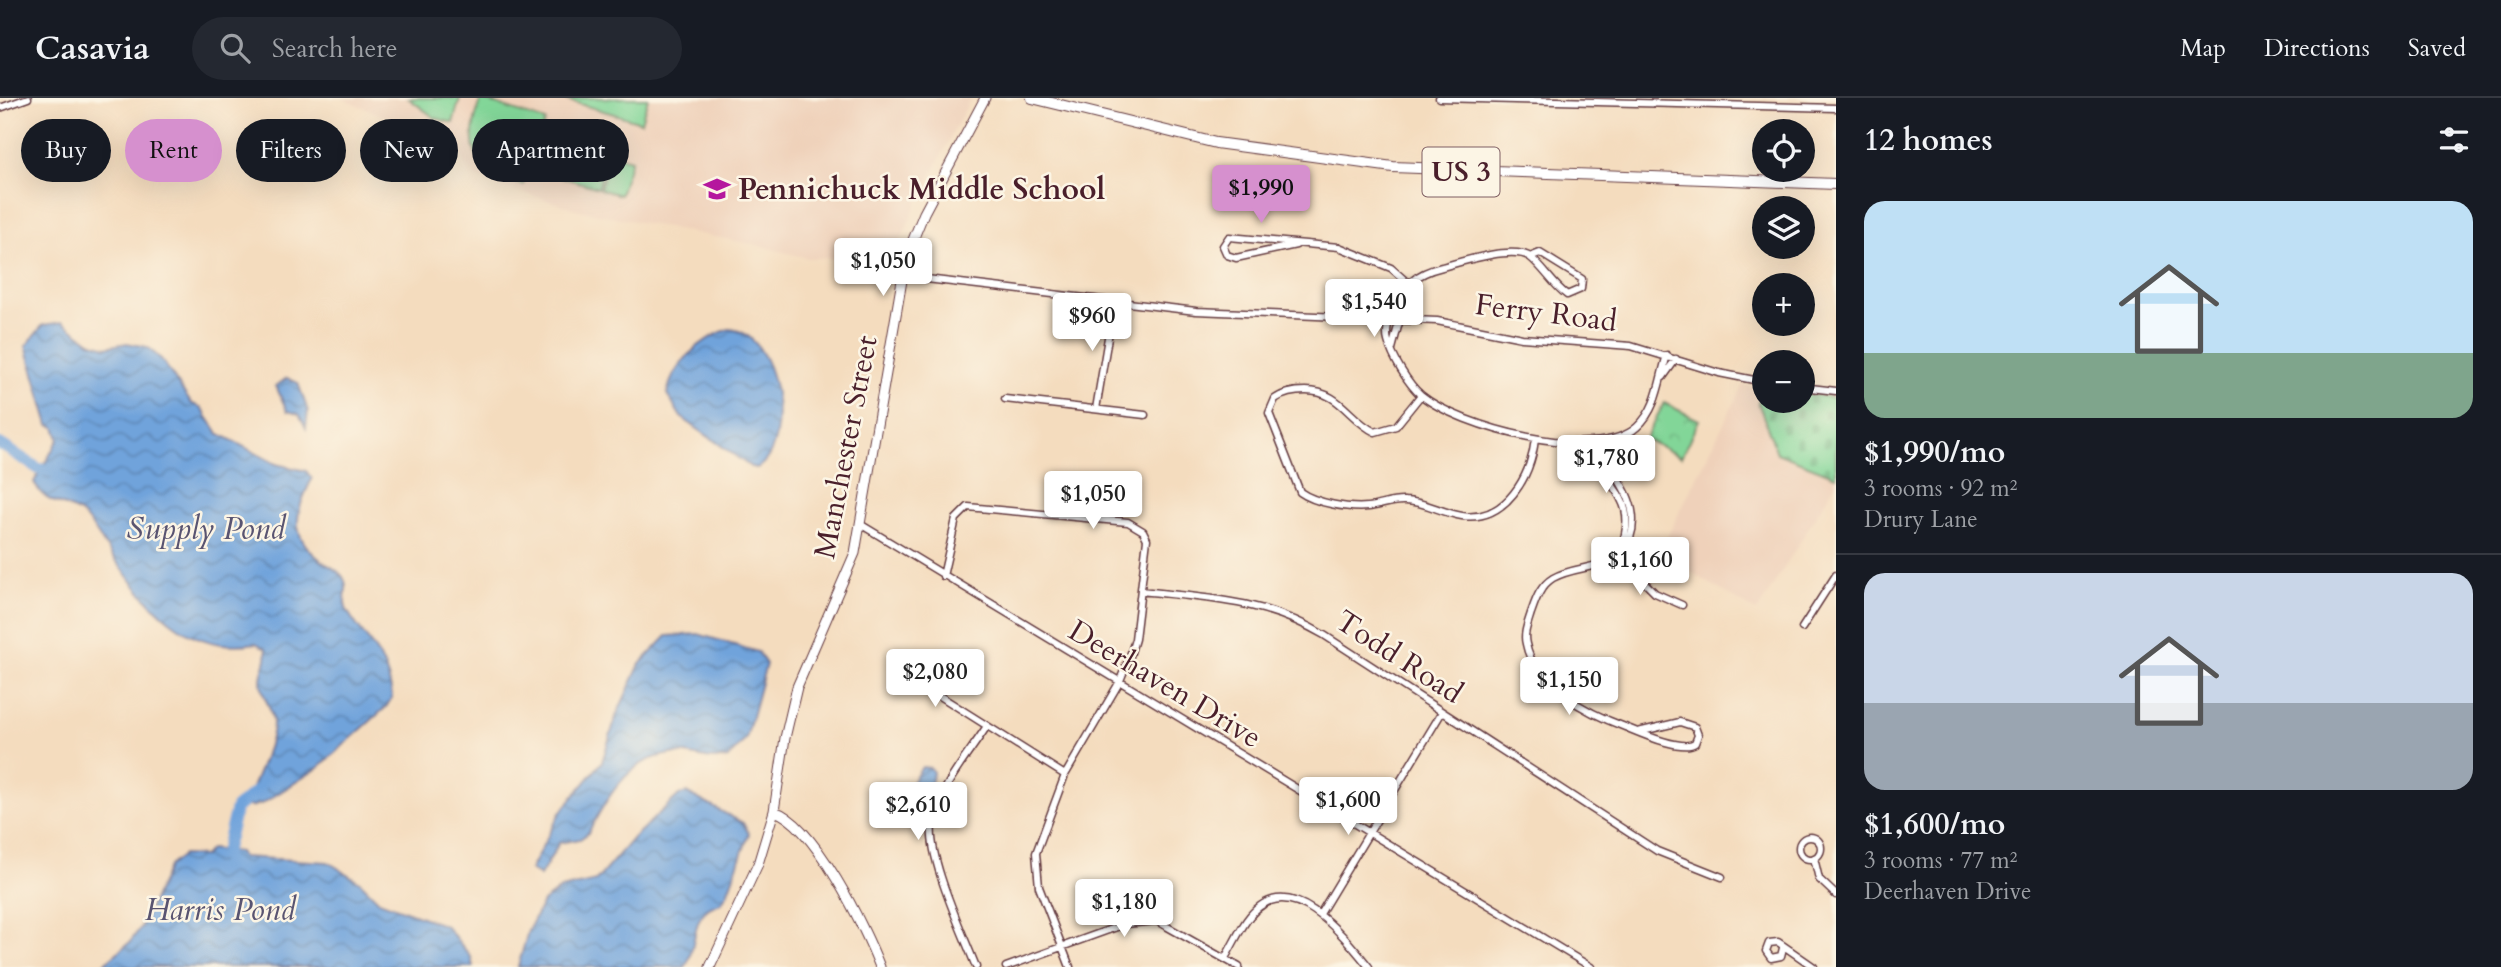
<!DOCTYPE html>
<meta charset="utf-8">
<style>
body{margin:0;font-family:Cardo,serif;background:#242831;color:#f1f3f6;height:100vh;display:flex;flex-direction:column;font-size:26px;white-space:nowrap}
*{box-sizing:border-box;margin:0}
p{font-size:23px;color:#9ea1a6}
.icon{flex:none;width:38px;height:38px;fill:none;stroke:currentColor;stroke-width:2;stroke-linecap:round;stroke-linejoin:round}
.map{position:relative;flex:1;overflow:hidden}
.details{display:flex;flex-direction:column;background:#171b24;width:665px}
.details>*{flex:none}
.guide{position:absolute;left:21px;top:21px;width:665px;height:63px;display:flex;gap:14px}
.controls{position:absolute;left:1752px;top:21px;display:grid;gap:14px}
.controls a{display:grid;place-items:center;width:63px;height:63px;border-radius:50%;background:#171b24;box-shadow:0 7px 28px #0002;font-size:35px}
.price{position:absolute;translate:-50% -60px;padding:0 16px;border-radius:7px;background:#fff;color:#222;font-size:23px;line-height:46px;filter:drop-shadow(0 2px 4px #0008)}
.price::after{content:'';position:absolute;left:50%;top:42px;width:21px;height:16px;margin-left:-10px;background:inherit;clip-path:polygon(0 0,100% 0,50% 100%)}
.price.current{background:#d690ce;color:#111}
ul{padding:0;list-style:none}
li{display:grid;align-content:center;gap:14px;height:371px;padding:0 28px}
li+li{border-top:2px solid #363941}
li span{display:grid;place-items:center;height:217px;border-radius:21px;color:#555}
li>.icon{margin-inline-start:auto}
span .icon{width:126px;height:126px;fill:#fffc;stroke-width:1}
li b{font-size:30px}
h2{display:flex;justify-content:space-between;align-items:center;height:84px;padding:0 28px;font-size:30px}
.tag{padding:0 24px;border-radius:32px;background:#171b24;box-shadow:0 7px 28px #0002;font-size:24px;line-height:63px}
.tag.current{background:#d690ce;color:#111}
header{display:flex;align-items:center;gap:42px;box-sizing:border-box;height:98px;padding:0 35px;background:#171b24;border-bottom:2px solid #363941}
header strong{font-size:33px}
nav{display:flex;gap:38px;margin-inline-start:auto;font-size:24px}
.search{width:490px;height:63px;background:#242831;display:flex;align-items:center;gap:18px;box-sizing:border-box;padding:0 24px;border-radius:38px;color:#9ea1a6;font-size:26px}
main{display:flex;flex:1;min-height:0}
.map>svg:first-child{display:block}
.built{fill:#efd1ba}
.green{fill:#82d698;stroke:#667a62;stroke-width:2}
.cemetery{fill:url(#cemetery-stones);stroke:#667a62;stroke-width:2}
.park{fill:url(#park-crowns);stroke:#667a62;stroke-width:2}
.water{fill:url(#water-waves);stroke:#5c6183;stroke-width:2}
.lines{fill:none;stroke-linecap:round;stroke-linejoin:round}
.river{stroke:#6fa3db;stroke-width:12}
.street-casing{stroke:#643b41;stroke-width:9}
.secondary-casing{stroke:#643b41;stroke-width:11}
.primary-casing{stroke:#643b41;stroke-width:12}
.street{stroke:#fff;stroke-width:6}
.secondary{stroke:#fff;stroke-width:9}
.primary{stroke:#fff;stroke-width:10}
.labels{text-anchor:middle;dominant-baseline:central;stroke-width:5;stroke-linejoin:round;paint-order:stroke}
.shield{fill:#fcf5e5;stroke:#7f5f63;stroke-width:2}
.shield-label{font-size:28px;font-weight:bold;fill:#4a1f2b}
.poi-label{font-size:30px;font-weight:bold;fill:#4a1f2b;stroke:#fcf5e5;text-anchor:start}
.street-label{font-size:30px;fill:#4a1f2b;stroke:#fcf5e5}
.water-label{font-size:32px;font-style:italic;fill:#595471;stroke:#fcf5e5}
</style>
<header>
<strong>Casavia</strong>
<div class="search"><svg class="icon" aria-label="search" viewBox="0 0 24 24"><circle cx="10" cy="10" r="6"/><path d="M15 15l6 6"/></svg>Search here</div>
<nav><a>Map</a><a>Directions</a><a>Saved</a></nav>
</header>
<main>
<div class="map">
<svg width="1836" height="869" viewBox="0 0 1836 869">
<defs>
<pattern id="cemetery-stones" width="16" height="16" patternUnits="userSpaceOnUse" patternTransform="scale(1.75)"><rect width="16" height="16" fill="#82d698"/><path d="M2 7V4a2 2 0 0 1 4 0v3zM10 15v-3a2 2 0 0 1 4 0v3z" fill="#72b783"/></pattern>
<pattern id="park-crowns" width="20" height="18" patternUnits="userSpaceOnUse" patternTransform="scale(1.75)"><rect width="20" height="18" fill="#82d698"/><path d="M2 6a3 3 0 1 1 6 0M12 15a3 3 0 1 1 6 0" fill="none" stroke="#72b783"/></pattern>
<pattern id="water-waves" width="16" height="10" patternUnits="userSpaceOnUse" patternTransform="scale(1.75)"><rect width="16" height="10" fill="#6fa3db"/><path d="M0 5q4-4 8 0t8 0" fill="none" stroke="#5d84b2"/></pattern>
</defs>
<rect width="100%" height="100%" fill="#fcf5e5"/>
<filter id="ink" filterUnits="userSpaceOnUse"><feTurbulence type="fractalNoise" baseFrequency=".0143" numOctaves="2"/><feDisplacementMap in="SourceGraphic" scale="14" xChannelSelector="R" yChannelSelector="G"/><feConvolveMatrix kernelMatrix="1 2 1 2 8 2 1 2 1" color-interpolation-filters="sRGB"/></filter>
<filter id="wash" filterUnits="userSpaceOnUse"><feTurbulence type="fractalNoise" baseFrequency=".00686" numOctaves="4" result="noise"/><feDisplacementMap in="SourceGraphic" scale="28" xChannelSelector="R" yChannelSelector="G"/><feGaussianBlur stdDeviation="1.57" result="paint"/><feColorMatrix in="noise" values="0 0 0 0 0 0 0 0 0 0 0 0 0 0 0 0 0 1.4 0 .05"/><feComposite in="paint" operator="in"/></filter>
<g filter="url(#wash)">
<rect width="100%" height="100%" fill="#f4dcbe"/>
<path class="built" d="M341,0H971L918,103L893,161L808,160L756,147L582,113L473,79L454,47Z
M1743,287L1763,289L1758,304L1777,355L1836,378V385L1757,514L1659,455Z"/>
<path class="green" d="M408,0H460L453,25L435,20Z
M559,0H648L641,24Z
M481,1L545,23L523,87C471,72 464,52 481,1Z
M611,56L631,62L620,97L600,91Z"/>
<path class="cemetery" d="M1763,289L1764,303H1802L1803,295L1836,300V378L1777,355L1758,304Z"/>
<path class="park" d="M555,39L609,55L598,90L545,74Z
M1664,305L1699,322L1681,359L1645,341Z"/>
<path class="water" d="M63,224L90,244L106,249L127,245L147,249L161,261L191,305L201,310L218,335L276,366L306,373L312,381C294,415 288,440 325,465C332,470 342,474 345,483C349,493 341,504 348,514C368,547 387,556 392,599L386,609L318,670L263,705L251,709L246,707C253,681 273,650 273,624C273,611 261,598 261,583C261,571 269,562 266,551L256,545C183,558 145,502 107,450C99,440 91,423 81,416C63,403 45,408 34,384L59,341L55,329L49,327L26,248L43,227Z
M729,231C778,233 795,347 757,370L751,369L681,319L667,296C673,266 700,241 729,231Z
M287,280L298,285L308,313L306,330L299,316L287,313L276,288Z
M698,536L758,554L766,566L746,641L728,660C712,663 699,658 684,656C632,653 610,695 588,735L580,741L559,745L540,778L530,772L560,715L602,664L617,616L640,566L667,538Z
M922,669L930,670L933,674C932,690 924,704 908,709L902,702L903,698Z
M687,695L743,725L749,736L727,796L721,805C687,813 700,846 685,869H518L528,833L543,804L561,791L596,783L634,739L679,697Z
M210,751L239,754L242,759L328,764L360,784L379,803L446,828L471,859L473,869H100L130,844L141,829L169,768L183,757L204,758Z"/>
<g class="lines">
<path class="river" d="M0,346L39,371L56,374
M227,768L225,755L236,710L259,691"/>
</g>
</g>
<g filter="url(#ink)">
<g class="lines">
<g class="street-casing">
<path id="street" d="M1439,0L1836,10
M0,10L28,0
M1296,147L1236,160L1227,157L1223,148L1229,139L1339,149L1391,170L1408,185
M1530,159L1540,155L1582,181L1581,191L1567,197C1553,187 1543,169 1530,159C1513,147 1460,164 1442,169C1417,175 1402,187 1393,212C1389,221 1385,233 1388,243C1392,259 1408,286 1421,297C1459,329 1596,366 1637,329C1658,310 1659,282 1667,257
M901,178L1196,213L1437,223L1522,240L1631,248L1719,275L1764,284
M1392,251L1405,202L1403,195
M1663,279L1676,261
M1802,289L1836,293
M1421,297L1396,328L1375,334C1348,321 1340,293 1306,293C1295,293 1285,294 1275,301L1269,315L1300,394C1315,405 1349,411 1368,409C1380,408 1392,402 1405,403C1424,403 1442,415 1462,418C1506,424 1531,378 1535,341
M1005,301L1145,317
M1096,311L1114,204
M1594,344C1611,374 1643,403 1630,440C1619,474 1578,465 1553,480C1540,488 1536,501 1531,515C1528,525 1523,536 1526,546C1534,588 1590,616 1625,629C1640,635 1682,654 1695,645L1698,637L1695,629L1680,624L1638,634
M1595,350C1601,392 1642,395 1620,453
M860,426L1591,869
M1618,458L1655,495L1682,507
M943,478L956,421L968,409L1128,424L1143,433L1147,441L1135,541L1130,558L1119,585L1065,677L1036,755L1039,789L1070,869
M1141,493C1208,500 1265,502 1324,537L1657,753L1722,779
M1802,530L1836,477
M921,586V575L916,570H905C898,576 897,584 904,590L915,592L921,586L1065,677
M1799 750a11 11 0 1 1 22 0a11 11 0 1 1-22 0Z
M1814,760L1819,781L1836,797
M1320,816L1442,614
M1783,850L1781,858L1771,860L1766,853L1769,845L1778,844L1814,869
M1225,860C1233,847 1240,830 1250,818C1290,769 1344,838 1369,869
M976,869C963,835 924,754 933,721C941,688 969,656 987,628
M1006,869L1125,826L1157,823L1239,869"/>
</g>
<g class="secondary-casing">
<path id="secondary" d="M774,713C814,725 865,830 880,869
M710,869L758,766L774,713L785,640L797,589L855,455L906,159L924,115L985,0"/>
</g>
<g class="primary-casing">
<path id="primary" d="M1032,0L1216,45L1393,69L1836,86"/>
</g>
<use href="#street" class="street"/>
<use href="#secondary" class="secondary"/>
<use href="#primary" class="primary"/>
</g>
</g>
<defs>
<g id="school-bare" transform="scale(2.1)"><path d="M0-5L7-2L0 1L-7-2ZM-4 1L0 2.5L4 1V4Q0 6-4 4Z" fill="#b5179e" stroke="#fcf5e5" stroke-width="2.5" paint-order="stroke"/></g>
</defs>
<g fill-rule="evenodd">
<use href="#school-bare" x="717" y="91"/>
</g>
<g class="labels">
<rect class="shield" x="1422.5" y="49.5" width="77" height="49" rx="5"/>
<g class="shield-label">
<text x="1461" y="74">US 3</text>
</g>
<g class="poi-label">
<text x="738" y="91">Pennichuck Middle School</text>
</g>
<g class="street-label">
<text transform="translate(1546 215) rotate(7)">Ferry Road</text>
<text transform="translate(846 349) rotate(-79)">Manchester Street</text>
<text transform="translate(1399 559) rotate(33)">Todd Road</text>
<text transform="translate(1165 586) rotate(31)">Deerhaven Drive</text>
</g>
<g class="water-label">
<text x="206" y="431">Supply Pond</text>
<text x="220" y="812">Harris Pond</text>
</g>
</g>
</svg>
<div class="controls">
<a><svg class="icon" aria-label="locate" viewBox="0 0 24 24"><circle cx="12" cy="12" r="6"/><path d="M12 2v4M12 18v4M2 12h4M18 12h4"/></svg></a>
<a><svg class="icon" aria-label="layers" viewBox="0 0 24 24"><path d="M12 4l9 5-9 5-9-5zM3 14l9 5 9-5"/></svg></a>
<a>+</a>
<a>−</a>
</div>
<b class="price current" style="left:1261px;top:127px">$1,990</b>
<b class="price" style="left:883px;top:200px">$1,050</b>
<b class="price" style="left:1374px;top:241px">$1,540</b>
<b class="price" style="left:1092px;top:255px">$960</b>
<b class="price" style="left:1606px;top:397px">$1,780</b>
<b class="price" style="left:1093px;top:433px">$1,050</b>
<b class="price" style="left:1640px;top:499px">$1,160</b>
<b class="price" style="left:935px;top:611px">$2,080</b>
<b class="price" style="left:1569px;top:619px">$1,150</b>
<b class="price" style="left:1348px;top:739px">$1,600</b>
<b class="price" style="left:918px;top:744px">$2,610</b>
<b class="price" style="left:1124px;top:841px">$1,180</b>
<div class="guide">
<a class="tag">Buy</a>
<a class="tag current">Rent</a>
<a class="tag">Filters</a>
<a class="tag">New</a>
<a class="tag">Apartment</a>
</div>
</div>
<section class="details">
<h2>12 homes<svg class="icon" aria-label="filters" viewBox="0 0 24 24"><path d="M4 7h16M4 17h16"/><circle cx="9" cy="7" r="2"/><circle cx="15" cy="17" r="2"/></svg></h2>
<ul>
<li><span style="background:linear-gradient(#bfe0f5 70%,#7fa58c 0)"><svg class="icon" aria-label="home" viewBox="0 0 24 24"><path d="M3 11l9-7 9 7M6 9v11h12V9"/></svg></span><div><b>$1,990/mo</b><p>3 rooms · 92 m²</p><p>Drury Lane</p></div></li>
<li><span style="background:linear-gradient(#c9d6e8 60%,#9aa5b1 0)"><svg class="icon" aria-label="home" viewBox="0 0 24 24"><path d="M3 11l9-7 9 7M6 9v11h12V9"/></svg></span><div><b>$1,600/mo</b><p>3 rooms · 77 m²</p><p>Deerhaven Drive</p></div></li>
</ul>
</section>
</main>
